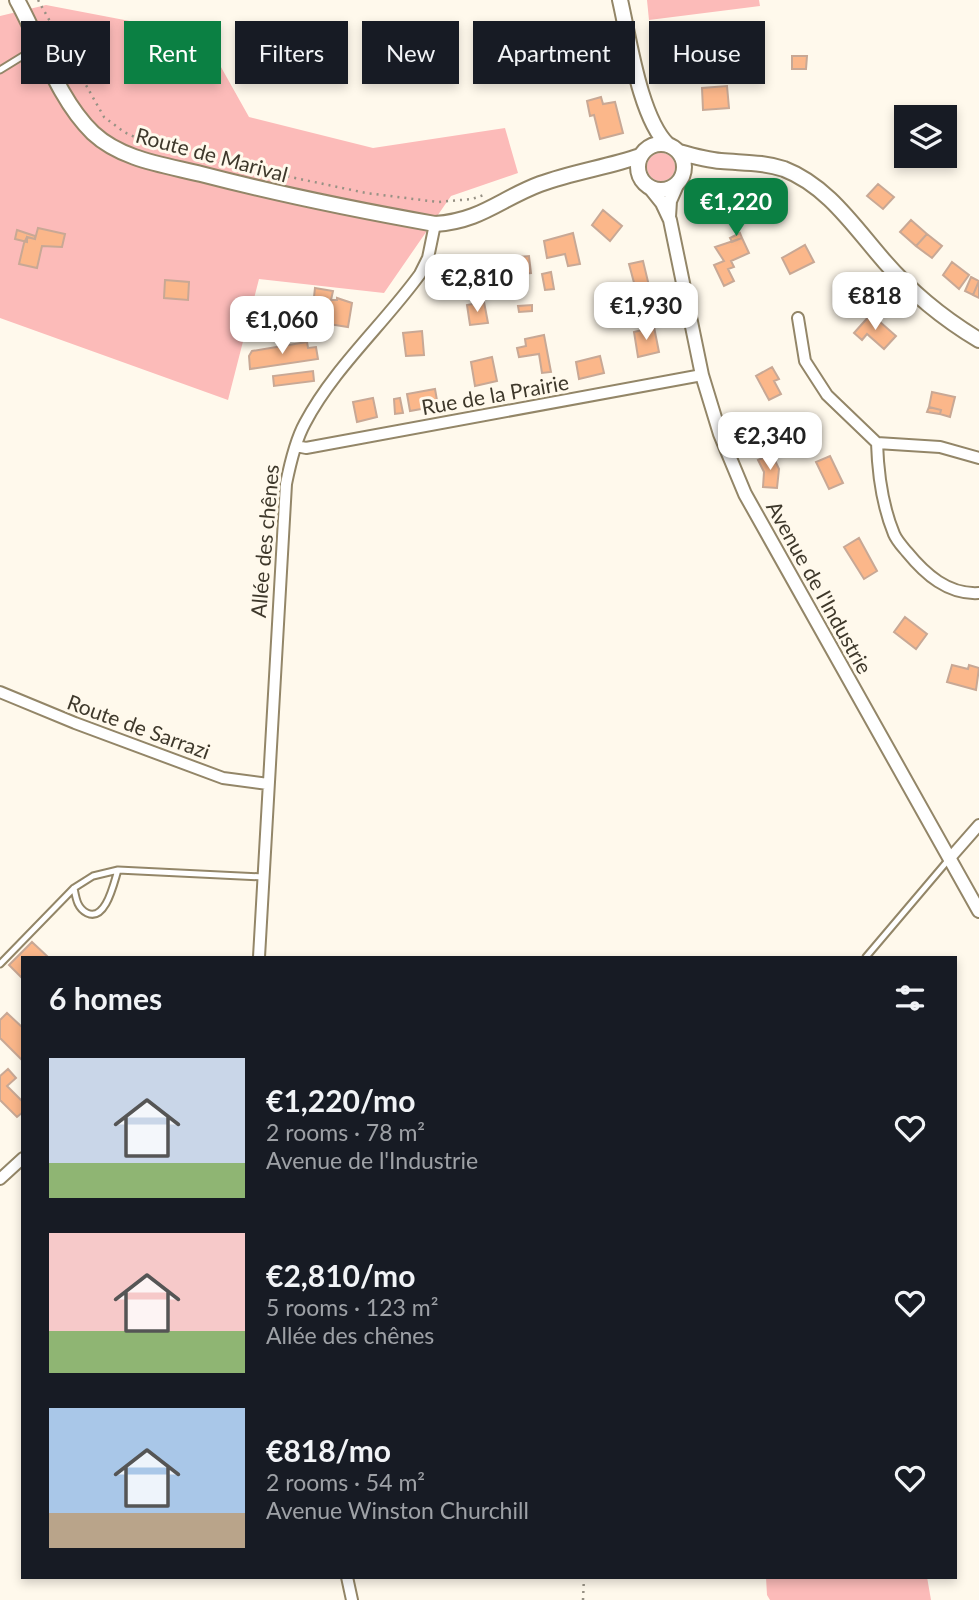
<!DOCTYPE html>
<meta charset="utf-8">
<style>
body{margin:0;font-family:Lato,sans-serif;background:#242831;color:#f1f3f6;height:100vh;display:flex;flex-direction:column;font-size:26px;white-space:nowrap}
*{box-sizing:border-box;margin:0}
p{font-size:23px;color:#9ea1a6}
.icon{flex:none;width:38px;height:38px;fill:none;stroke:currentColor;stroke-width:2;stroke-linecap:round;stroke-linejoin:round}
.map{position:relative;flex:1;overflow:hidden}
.panel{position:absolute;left:21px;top:956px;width:936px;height:623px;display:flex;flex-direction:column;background:#171b24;border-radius:0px;box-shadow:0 4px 10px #0003}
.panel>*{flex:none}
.guide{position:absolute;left:21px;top:21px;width:938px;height:63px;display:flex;gap:14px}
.controls{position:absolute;left:894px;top:105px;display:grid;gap:14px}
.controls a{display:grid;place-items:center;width:63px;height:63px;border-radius:0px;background:#171b24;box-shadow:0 4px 10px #0003;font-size:35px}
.price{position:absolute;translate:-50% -60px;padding:0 16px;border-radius:14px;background:#fff;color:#222;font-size:23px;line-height:46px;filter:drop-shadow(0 2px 4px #0008)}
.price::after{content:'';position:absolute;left:50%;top:42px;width:21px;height:16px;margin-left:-10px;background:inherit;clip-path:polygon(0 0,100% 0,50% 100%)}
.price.current{background:#0b8043;color:#fff}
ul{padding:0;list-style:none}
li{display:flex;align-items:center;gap:21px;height:175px;padding:0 28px}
li span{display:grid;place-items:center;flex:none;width:196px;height:140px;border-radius:0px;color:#555}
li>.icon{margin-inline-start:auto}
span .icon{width:84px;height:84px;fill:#fffc;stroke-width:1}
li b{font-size:30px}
h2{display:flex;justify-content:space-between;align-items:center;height:84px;padding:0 28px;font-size:30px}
.chip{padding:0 24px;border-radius:0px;background:#171b24;box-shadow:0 4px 10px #0003;font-size:24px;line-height:63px}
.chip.current{background:#0b8043;color:#fff}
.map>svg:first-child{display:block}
.green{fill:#fcbbb9}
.building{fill:#fbb78a;stroke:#c8a895;stroke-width:2}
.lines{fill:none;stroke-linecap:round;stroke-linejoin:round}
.service-casing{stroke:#938668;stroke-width:9}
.minor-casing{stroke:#938668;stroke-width:14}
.tertiary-casing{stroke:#938668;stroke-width:16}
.secondary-casing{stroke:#938668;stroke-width:18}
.path{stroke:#979184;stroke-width:2.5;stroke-dasharray:2 5;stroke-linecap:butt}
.service{stroke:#fff;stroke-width:5}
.minor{stroke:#fff;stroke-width:10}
.tertiary{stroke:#fff;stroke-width:12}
.secondary{stroke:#fff;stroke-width:14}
.labels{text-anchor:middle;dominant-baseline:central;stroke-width:6;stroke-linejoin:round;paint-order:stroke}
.street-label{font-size:21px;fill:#3e382b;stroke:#fff9ec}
</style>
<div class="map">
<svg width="979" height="1600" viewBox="0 0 979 1600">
<rect width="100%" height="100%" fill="#fff9ec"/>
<path class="green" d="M647,0H759L760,6L649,20Z
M46,5L203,35L249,117L373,148L505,128L518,173L451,196L384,293L259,279L228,400L0,318V16Z
M647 167a14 14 0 1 1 28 0a14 14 0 1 1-28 0Z
M766,1577H927L931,1600H770L767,1595Z"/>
<path class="building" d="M792,56H807L806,69H792Z
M727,86L729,108L703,110L702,88Z
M601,97L603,104L615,102L623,133L600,139L594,115L590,116L587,101Z
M878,184L894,197L883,209L867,196Z
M603,210L622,226L610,241L592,225Z
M911,220L927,234L916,246L900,232Z
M38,228L65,234L62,247L42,246L37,268L19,264L24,243L27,237L35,239Z
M17,230L35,236V239L27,237V242L15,239Z
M573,233L580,264L568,266L565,254L547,258L544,241Z
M740,233L742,238L732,242L730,238Z
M927,234L942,246L932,258L916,246Z
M742,238L749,253L731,261L734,267L728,269L734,281L724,286L714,265L724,261L715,247Z
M805,245L814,262L790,274L782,258Z
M529,256L531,273L507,275L505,258Z
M643,261L650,290L637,294L629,264Z
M952,262L969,275L959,289L943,275Z
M551,272L554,289L545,290L542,274Z
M971,277L979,281L973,295L965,291Z
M165,280L189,282L188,300L164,298Z
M979,281V298L973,295Z
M315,288L333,291L331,300H337V298L352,303L348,327L329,324L328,327L319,326L324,298L314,297Z
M484,302L488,323L470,325L467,305Z
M532,305V311L519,312L518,306Z
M871,314L896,336L884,349L867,334L862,340L854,333Z
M654,327L659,352L638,357L634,332Z
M422,331L424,355L406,356L403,333Z
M544,335L551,372L542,373L539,354L519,357L517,348L526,346L525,339Z
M307,342L308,348L316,347L318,359L250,369L249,356L252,351Z
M600,356L604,373L579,379L576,362Z
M492,357L497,381L475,386L471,362Z
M772,367L779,379L774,381L781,394L769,400L756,376Z
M313,371L314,381L274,386L273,376Z
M435,389L438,406L410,411L407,394Z
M932,392L955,397L950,417L940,414L941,410L929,407Z
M373,398L377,417L357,422L353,402Z
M400,398L403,413L395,414L394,399Z
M929,407L941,410L940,414L927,412Z
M772,454L779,469L777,488L763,487L764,472L758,460Z
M830,456L843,483L829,489L816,462Z
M859,538L877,571L864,579L844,547Z
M905,617L927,634L916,649L894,632Z
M952,665L968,669L969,665L979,668L976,690L947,682Z
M32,942L48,957H23V979L9,965Z
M7,1013L23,1028V1061L0,1038V1020Z
M8,1069L16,1078L7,1086L23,1102V1112L17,1117L0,1100V1076Z"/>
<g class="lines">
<g class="service-casing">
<path id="service" d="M0,70L39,46
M74,888C76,898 77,908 87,913C106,922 114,882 118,870
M866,957L950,858
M0,964L74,888L93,876L118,870L263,877"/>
</g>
<g class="minor-casing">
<path id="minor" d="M798,318L805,361L827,395L877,443C878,474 882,505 894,534C897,541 902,546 907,552C925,574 948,595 979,593
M877,443L940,447L979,458
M296,446L306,448L702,375
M0,692L75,723L223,778L268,784
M950,858L979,825
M259,957L286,484C290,464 295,441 305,423C334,368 383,325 420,274L428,258L435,224
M0,1179L23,1158
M347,1577L352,1600"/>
</g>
<g class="tertiary-casing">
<path id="tertiary" d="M650,188L662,203L670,220L702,375L720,434L745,494L979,911
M669,217L670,201L677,185"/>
</g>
<g class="secondary-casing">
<path id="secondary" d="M17,0C41,43 57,98 93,133C122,160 165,165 201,174C278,194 356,210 435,224C481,221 500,199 540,184C573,172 608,167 640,156
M620,0C629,39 640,118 668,145
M638 167a23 23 0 1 1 46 0a23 23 0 1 1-46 0Z
M679,152C693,156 707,160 721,161C743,163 763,162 784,169C828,186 855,228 885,262C912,293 944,319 979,340"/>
</g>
<path class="path" d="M38,0L104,117L124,132L139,139L215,161L366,193L438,202L472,199L484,195
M583,1600L584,1577"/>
<use href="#service" class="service"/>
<use href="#minor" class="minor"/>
<use href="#tertiary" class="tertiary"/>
<use href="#secondary" class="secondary"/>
</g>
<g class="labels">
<g class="street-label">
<text transform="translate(212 154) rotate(15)">Route de Marival</text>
<text transform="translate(495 394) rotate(-10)">Rue de la Prairie</text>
<text transform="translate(264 541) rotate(-85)">Allée des chênes</text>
<text transform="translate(820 587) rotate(61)">Avenue de l'Industrie</text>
<text transform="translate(139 726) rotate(20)">Route de Sarrazi</text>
</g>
</g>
</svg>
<div class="controls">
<a><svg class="icon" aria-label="layers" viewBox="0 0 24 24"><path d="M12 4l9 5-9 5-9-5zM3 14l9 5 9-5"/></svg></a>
</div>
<b class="price current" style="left:736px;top:238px">€1,220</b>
<b class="price" style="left:477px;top:314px">€2,810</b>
<b class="price" style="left:875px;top:332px">€818</b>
<b class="price" style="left:646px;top:342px">€1,930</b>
<b class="price" style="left:282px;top:356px">€1,060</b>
<b class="price" style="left:770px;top:472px">€2,340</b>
<div class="guide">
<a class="chip">Buy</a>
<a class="chip current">Rent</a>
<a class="chip">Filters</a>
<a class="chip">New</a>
<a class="chip">Apartment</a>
<a class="chip">House</a>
</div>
<section class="panel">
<h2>6 homes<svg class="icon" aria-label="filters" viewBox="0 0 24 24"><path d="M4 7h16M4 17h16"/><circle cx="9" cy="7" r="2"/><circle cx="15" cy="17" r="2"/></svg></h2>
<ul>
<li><span style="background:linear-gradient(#c9d6e8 75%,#8fb573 0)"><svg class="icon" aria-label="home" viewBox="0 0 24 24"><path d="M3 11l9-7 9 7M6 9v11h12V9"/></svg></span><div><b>€1,220/mo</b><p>2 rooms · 78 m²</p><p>Avenue de l'Industrie</p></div><svg class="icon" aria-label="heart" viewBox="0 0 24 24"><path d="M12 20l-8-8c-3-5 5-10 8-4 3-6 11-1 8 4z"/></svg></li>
<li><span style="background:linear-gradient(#f6c9c9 70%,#8fb573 0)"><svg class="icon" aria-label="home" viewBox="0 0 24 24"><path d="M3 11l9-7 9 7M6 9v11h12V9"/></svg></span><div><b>€2,810/mo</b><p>5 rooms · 123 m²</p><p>Allée des chênes</p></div><svg class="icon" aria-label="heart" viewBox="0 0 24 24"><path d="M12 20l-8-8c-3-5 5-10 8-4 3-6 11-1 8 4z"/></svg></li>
<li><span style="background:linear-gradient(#a9c7e8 75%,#b9a48a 0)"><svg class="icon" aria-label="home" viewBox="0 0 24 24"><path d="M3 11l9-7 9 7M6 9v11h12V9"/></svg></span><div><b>€818/mo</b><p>2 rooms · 54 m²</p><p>Avenue Winston Churchill</p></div><svg class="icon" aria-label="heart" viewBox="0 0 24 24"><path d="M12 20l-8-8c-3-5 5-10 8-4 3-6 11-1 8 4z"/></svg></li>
</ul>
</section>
</div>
